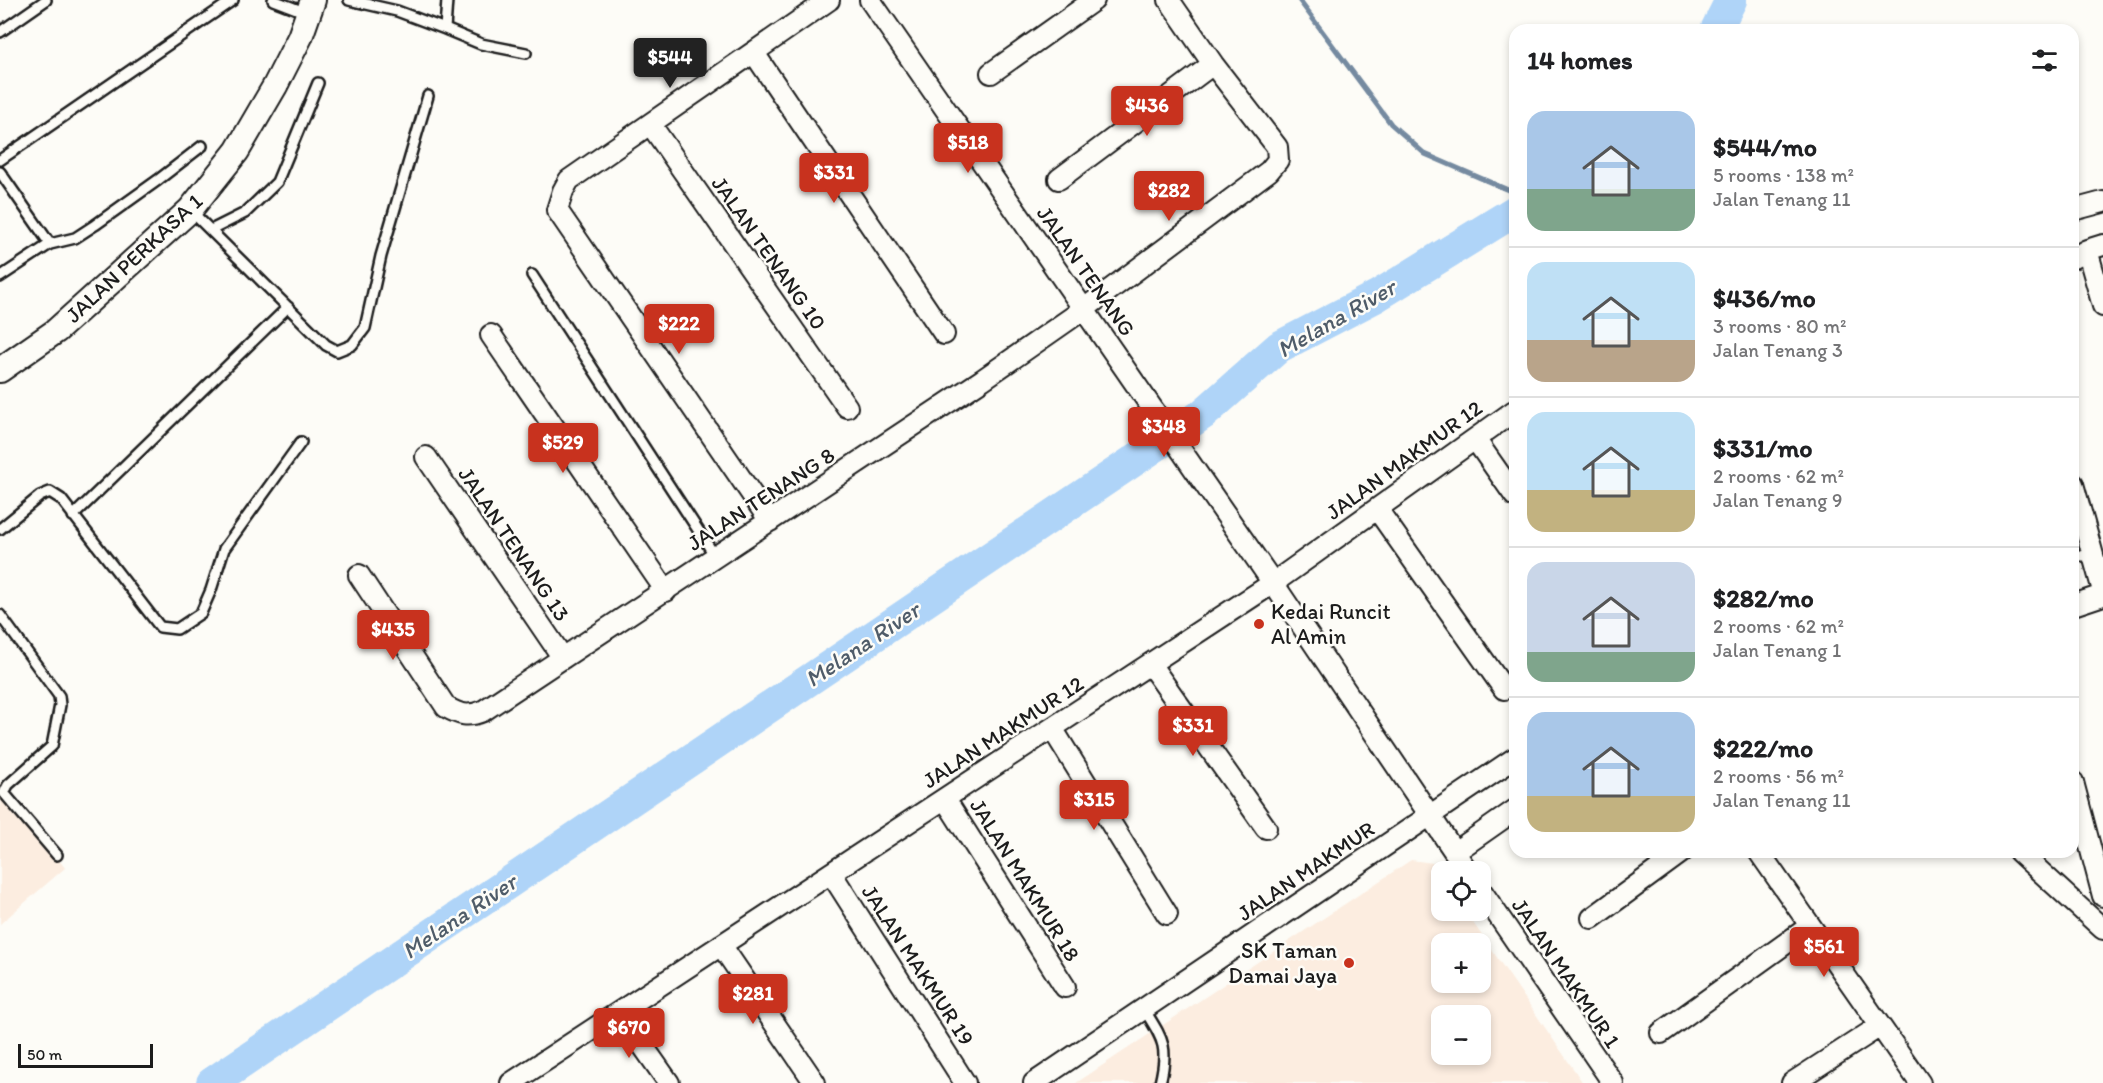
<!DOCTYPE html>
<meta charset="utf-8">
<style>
body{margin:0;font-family:Itim,sans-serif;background:#f2f2f2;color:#202124;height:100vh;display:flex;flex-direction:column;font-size:22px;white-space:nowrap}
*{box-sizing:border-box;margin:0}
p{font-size:20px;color:#757577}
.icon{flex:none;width:33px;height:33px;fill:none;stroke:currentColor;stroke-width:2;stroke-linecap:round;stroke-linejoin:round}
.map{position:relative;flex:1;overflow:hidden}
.drawer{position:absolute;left:1509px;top:24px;width:570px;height:834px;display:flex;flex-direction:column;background:#fff;border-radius:18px;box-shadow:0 3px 9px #0003}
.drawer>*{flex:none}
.tools{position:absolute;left:1431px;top:861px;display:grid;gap:12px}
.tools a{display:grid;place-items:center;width:60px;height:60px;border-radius:12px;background:#fff;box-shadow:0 3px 9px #0003;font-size:30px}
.scale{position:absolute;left:18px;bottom:15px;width:135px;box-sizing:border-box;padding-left:6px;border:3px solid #1c1c1c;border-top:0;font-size:16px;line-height:21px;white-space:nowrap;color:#1c1c1c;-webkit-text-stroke:4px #fdfcf7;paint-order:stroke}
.price{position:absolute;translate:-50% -51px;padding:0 14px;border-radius:6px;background:#c8321e;color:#fff;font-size:20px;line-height:39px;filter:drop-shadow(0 2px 3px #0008)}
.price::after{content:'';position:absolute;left:50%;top:36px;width:18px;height:14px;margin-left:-9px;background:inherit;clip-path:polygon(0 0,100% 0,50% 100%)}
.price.active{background:#222;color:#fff}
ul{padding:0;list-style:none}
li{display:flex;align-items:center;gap:18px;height:150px;padding:0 18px}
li+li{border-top:2px solid #e0e0e0}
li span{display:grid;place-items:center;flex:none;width:168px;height:120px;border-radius:18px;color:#555}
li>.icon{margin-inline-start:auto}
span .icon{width:72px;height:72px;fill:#fffc;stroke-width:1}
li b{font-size:26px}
h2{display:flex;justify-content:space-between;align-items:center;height:72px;padding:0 18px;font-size:26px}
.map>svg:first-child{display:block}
.built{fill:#fcede0;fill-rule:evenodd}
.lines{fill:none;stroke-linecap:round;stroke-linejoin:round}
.stream{stroke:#748aa0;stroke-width:5}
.river{stroke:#afd4f8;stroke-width:32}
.service-casing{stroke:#1c1c1c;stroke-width:14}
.minor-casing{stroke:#1c1c1c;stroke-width:24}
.tertiary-casing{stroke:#1c1c1c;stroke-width:28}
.service{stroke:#fdfcf7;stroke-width:9}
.minor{stroke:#fdfcf7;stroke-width:20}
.tertiary{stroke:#fdfcf7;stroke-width:24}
.poi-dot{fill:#c8321e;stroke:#fdfcf7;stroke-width:2}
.labels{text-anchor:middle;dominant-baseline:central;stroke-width:5;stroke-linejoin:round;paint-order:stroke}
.street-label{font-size:22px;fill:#1c1c1c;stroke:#fdfcf7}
.poi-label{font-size:22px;fill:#1c1c1c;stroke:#fdfcf7;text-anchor:start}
.water-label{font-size:24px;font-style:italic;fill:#4f5c69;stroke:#fdfcf7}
</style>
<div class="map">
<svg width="2103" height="1083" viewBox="0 0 2103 1083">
<rect width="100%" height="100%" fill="#fdfcf7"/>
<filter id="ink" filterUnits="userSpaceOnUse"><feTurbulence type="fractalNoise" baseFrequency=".0167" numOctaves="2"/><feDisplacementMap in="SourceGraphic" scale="12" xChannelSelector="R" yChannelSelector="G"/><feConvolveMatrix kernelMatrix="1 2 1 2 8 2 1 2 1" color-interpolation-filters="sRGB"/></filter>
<g filter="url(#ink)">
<path class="built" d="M0,782L65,868L0,924Z
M1411,860L1433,863L1441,877L1442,910L1465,911L1583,1083H1076ZM1442,944H1480V982H1442ZM1442,1016H1480V1054H1442Z"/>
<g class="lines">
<path class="stream" d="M1299,0L1391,124L1425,154L1515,193"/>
<path class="river" d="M1716,30L1731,0
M212,1083L1203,414L1279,347L1377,296L1515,211"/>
<g class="service-casing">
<path id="service" d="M273,0L307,13
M349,0L397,11L445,29L447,0
M445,29L481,44L526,53
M0,32L46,0
M0,160L233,0
M0,172L50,244
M190,210L326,345L337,351L352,345L365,328L381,256L428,96
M211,230L245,213L277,182L318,83
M532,275L715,556
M0,277L50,244L75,238L95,225L158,180L202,146
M73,516L288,307
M0,529L40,496L50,492L61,499L160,627L177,629L201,613L211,590L224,549L301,442
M2073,556H2093
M0,615L59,696L60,705L52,746L8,785L4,793L57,855
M1144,1009C1163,1040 1169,1046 1160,1083"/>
</g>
<g class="minor-casing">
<path id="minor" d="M870,0L1273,583L1468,872
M754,53L944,334
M991,73L1094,0
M651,125L847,407
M1059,179L1213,64
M2073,210L2103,202
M2087,250L2103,306
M2073,258L2087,250L2103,245
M491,335L666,591
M1475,439L1515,496
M426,457L563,658
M2073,484L2103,591
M1377,509L1504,689
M770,521L557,210L563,191L569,180L829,0
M359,575L446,707C460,715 468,717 483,711L982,380L1084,309L1269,171L1278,160L1277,147L1213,64L1169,0
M2073,605L2103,595
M1150,664L1266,828
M1052,728L1167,914
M2073,782L2103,896
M945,799L1065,987
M1455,852L1515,810
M1759,852L1920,1083
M2019,852L2103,929
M831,873L965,1083
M1480,889L1613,1083
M1592,918L1682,852
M721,945L815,1083
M619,1012L669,1083
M1661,1033L1810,926
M511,1083L1273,583L1514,411
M1034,1083L1515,758
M1792,1083L1880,1026"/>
</g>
<g class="tertiary-casing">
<path id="tertiary" d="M0,370L56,331L190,210L237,151L275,86L300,37L313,0"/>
</g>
<use href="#service" class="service"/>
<use href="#minor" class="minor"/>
<use href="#tertiary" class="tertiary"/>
</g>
</g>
<g class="poi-dot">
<circle cx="1259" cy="624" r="6"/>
<circle cx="1349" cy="963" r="6"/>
</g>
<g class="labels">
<g class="street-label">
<text transform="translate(769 253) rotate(55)">JALAN TENANG 10</text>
<text transform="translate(134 258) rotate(-43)">JALAN PERKASA 1</text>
<text transform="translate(1086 271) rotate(55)">JALAN TENANG</text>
<text transform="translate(1404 460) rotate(-36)">JALAN MAKMUR 12</text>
<text transform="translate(761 499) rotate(-33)">JALAN TENANG 8</text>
<text transform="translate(514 544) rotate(56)">JALAN TENANG 13</text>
<text transform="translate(1003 732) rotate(-33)">JALAN MAKMUR 12</text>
<text transform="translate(1306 871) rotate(-34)">JALAN MAKMUR</text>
<text transform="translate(1025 880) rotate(58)">JALAN MAKMUR 18</text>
<text transform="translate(918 965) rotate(57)">JALAN MAKMUR 19</text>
<text transform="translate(1566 973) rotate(56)">JALAN MAKMUR 1</text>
</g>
<g class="poi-label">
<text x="1271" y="611">Kedai Runcit<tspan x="1271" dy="25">Al Amin</tspan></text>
<text x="1337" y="950" text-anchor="end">SK Taman<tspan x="1337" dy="25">Damai Jaya</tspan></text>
</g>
<g class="water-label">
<text transform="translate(1336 318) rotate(-30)">Melana River</text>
<text transform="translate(862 644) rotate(-34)">Melana River</text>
<text transform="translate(459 916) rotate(-34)">Melana River</text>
</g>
</g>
</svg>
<div class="tools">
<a><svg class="icon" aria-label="locate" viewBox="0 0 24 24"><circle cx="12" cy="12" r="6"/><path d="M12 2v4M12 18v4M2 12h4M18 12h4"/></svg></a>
<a>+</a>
<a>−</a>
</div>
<div class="scale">50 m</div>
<b class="price active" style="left:670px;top:89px">$544</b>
<b class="price" style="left:1147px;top:137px">$436</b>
<b class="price" style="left:968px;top:174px">$518</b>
<b class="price" style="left:834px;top:204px">$331</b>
<b class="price" style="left:1169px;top:222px">$282</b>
<b class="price" style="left:679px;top:355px">$222</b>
<b class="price" style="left:1164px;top:458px">$348</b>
<b class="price" style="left:563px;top:474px">$529</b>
<b class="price" style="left:393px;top:661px">$435</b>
<b class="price" style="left:1193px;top:757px">$331</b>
<b class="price" style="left:1094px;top:831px">$315</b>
<b class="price" style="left:1824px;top:978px">$561</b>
<b class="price" style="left:753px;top:1025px">$281</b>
<b class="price" style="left:629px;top:1059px">$670</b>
<section class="drawer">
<h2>14 homes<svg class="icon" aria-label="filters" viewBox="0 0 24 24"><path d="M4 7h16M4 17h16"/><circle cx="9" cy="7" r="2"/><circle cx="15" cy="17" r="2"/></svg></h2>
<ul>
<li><span style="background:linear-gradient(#a9c7e8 65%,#7fa58c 0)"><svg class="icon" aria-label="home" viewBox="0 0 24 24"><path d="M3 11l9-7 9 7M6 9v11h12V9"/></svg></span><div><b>$544/mo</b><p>5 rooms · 138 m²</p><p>Jalan Tenang 11</p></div></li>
<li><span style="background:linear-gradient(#bfe0f5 65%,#b9a48a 0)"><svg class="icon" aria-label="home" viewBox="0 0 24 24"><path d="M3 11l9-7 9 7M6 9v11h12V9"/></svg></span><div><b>$436/mo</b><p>3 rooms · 80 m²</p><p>Jalan Tenang 3</p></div></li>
<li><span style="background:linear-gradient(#bfe0f5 65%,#c2b280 0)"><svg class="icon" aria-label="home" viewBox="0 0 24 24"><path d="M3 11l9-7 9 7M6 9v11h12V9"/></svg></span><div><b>$331/mo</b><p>2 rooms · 62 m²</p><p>Jalan Tenang 9</p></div></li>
<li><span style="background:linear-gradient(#c9d6e8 75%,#7fa58c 0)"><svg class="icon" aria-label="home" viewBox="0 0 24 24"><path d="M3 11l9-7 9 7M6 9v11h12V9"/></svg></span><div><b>$282/mo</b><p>2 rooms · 62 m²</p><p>Jalan Tenang 1</p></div></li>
<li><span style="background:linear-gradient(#a9c7e8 70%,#c2b280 0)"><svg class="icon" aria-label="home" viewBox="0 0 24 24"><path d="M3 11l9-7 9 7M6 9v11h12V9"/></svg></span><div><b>$222/mo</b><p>2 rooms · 56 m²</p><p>Jalan Tenang 11</p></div></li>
</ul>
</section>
</div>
